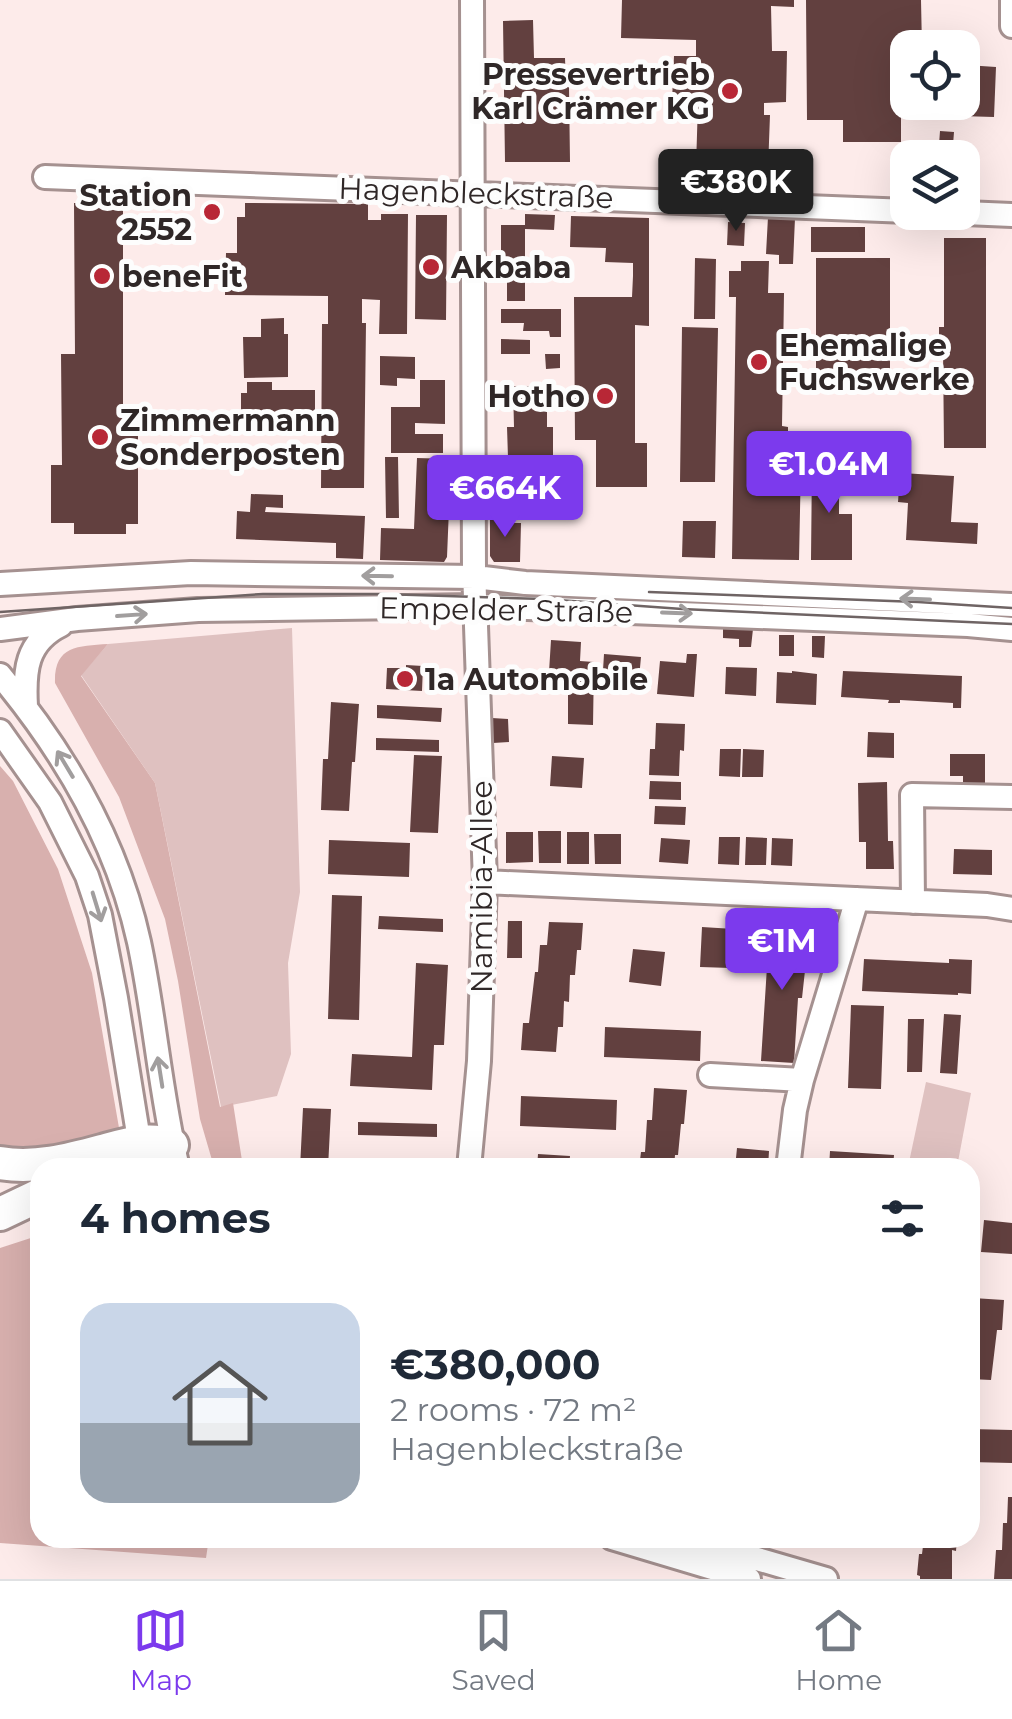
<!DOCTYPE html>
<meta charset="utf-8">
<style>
body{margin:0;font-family:Montserrat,sans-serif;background:#f6f6f7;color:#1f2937;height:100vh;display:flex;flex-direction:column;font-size:38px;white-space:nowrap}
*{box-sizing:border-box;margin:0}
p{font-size:32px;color:#747a83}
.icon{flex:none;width:55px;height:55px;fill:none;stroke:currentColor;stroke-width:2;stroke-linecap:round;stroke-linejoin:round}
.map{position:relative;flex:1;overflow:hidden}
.sheet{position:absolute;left:30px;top:1158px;width:950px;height:390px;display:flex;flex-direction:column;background:#fff;border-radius:30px;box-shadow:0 10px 40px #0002}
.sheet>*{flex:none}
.tools{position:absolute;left:890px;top:30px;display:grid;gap:20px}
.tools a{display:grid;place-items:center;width:90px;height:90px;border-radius:20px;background:#fff;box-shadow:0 10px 40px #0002;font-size:50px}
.price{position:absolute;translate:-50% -85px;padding:0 22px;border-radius:10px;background:#7c3aed;color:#fff;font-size:32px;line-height:65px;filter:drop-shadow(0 2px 5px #0008)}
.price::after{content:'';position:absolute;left:50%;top:60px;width:30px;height:22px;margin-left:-15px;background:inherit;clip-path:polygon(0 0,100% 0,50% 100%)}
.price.current{background:#222;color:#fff}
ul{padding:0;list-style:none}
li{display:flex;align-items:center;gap:30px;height:250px;padding:0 50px}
li span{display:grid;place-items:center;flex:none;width:280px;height:200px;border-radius:30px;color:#555}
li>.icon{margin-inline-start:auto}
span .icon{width:120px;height:120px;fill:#fffc;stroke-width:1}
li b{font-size:42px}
h2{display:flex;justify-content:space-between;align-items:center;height:120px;padding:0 50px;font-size:42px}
.menu{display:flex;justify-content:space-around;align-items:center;height:140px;border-top:2px solid #e0e1e3;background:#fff;font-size:28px;color:#747a83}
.menu a{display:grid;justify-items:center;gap:5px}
.menu .current{color:#7c3aed}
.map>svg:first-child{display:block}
.green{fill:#dfc1c0}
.forest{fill:#d8b0ae}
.building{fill:#62403f}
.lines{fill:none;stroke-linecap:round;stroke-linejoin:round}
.minor-casing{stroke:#a59190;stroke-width:28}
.highway-casing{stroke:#a59190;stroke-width:38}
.minor{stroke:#fff;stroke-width:22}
.highway{stroke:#fff;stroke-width:32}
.tram{stroke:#6f6464;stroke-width:2.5}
.oneway{stroke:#a19e9e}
.poi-dot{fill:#b82736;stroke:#fdfdfd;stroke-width:4}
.labels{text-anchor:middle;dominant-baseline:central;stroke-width:10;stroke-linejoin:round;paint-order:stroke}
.poi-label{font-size:30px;font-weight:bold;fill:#2f2727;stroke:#fdfdfd;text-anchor:start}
.street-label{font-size:30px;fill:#2f2727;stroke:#fdfdfd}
</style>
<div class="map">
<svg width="1012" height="1579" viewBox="0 0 1012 1579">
<rect width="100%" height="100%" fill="#fdebea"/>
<path class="green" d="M292,628L300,892L288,963L291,1054L277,1096L221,1107L155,783L81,675L108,644Z
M926,1082L971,1093L957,1167H908Z"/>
<path class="forest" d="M108,644L81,676L155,783L220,1107L233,1103L243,1167H214L200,1119L178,981L165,919L119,797L55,683C54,646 77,646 108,644Z
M0,766L13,781L58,869L92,973L122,1145L0,1163Z
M40,1235V1538H209L206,1558L0,1543V1248Z"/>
<path class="building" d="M622,0H794V7L771,6L772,51H787L786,102L764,103V115H770L768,169L696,167L698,102L672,101L674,56H696V40L621,38Z
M806,0H921L922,48H908V102H922V112H901V142H843V120H807Z
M533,20L534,58H565L566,87H569L570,162H505L503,21Z
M966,65L996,67L994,117L960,116L962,74H966Z
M940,131L954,132L953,145H949V158H938Z
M962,164L979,165L977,188L962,187Z
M74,203H123V414H138V524H126V534H74V523H51V465H62L61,354H75Z
M245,203L368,204V220H381V214H408L407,334H379L380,300L362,299V323H366L364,488H321L322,324H328V296L225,295L226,253H237V217H245Z
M525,214L555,215L554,230L525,229Z
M416,215H447L446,320L415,319Z
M571,216L649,218V326L635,325V443H647V487H596V440H575L574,297H632L633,276V263L605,262L606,248L570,247Z
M768,217L795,218L793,264H779V255L766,254Z
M728,222L745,223L744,246L727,245Z
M501,225H525V301H507V279L501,268Z
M811,227H865V252H811Z
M944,238H986V448H944L943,349H939V327H944Z
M695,258L716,259L715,319H694Z
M816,258H890V371H816Z
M741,261H769L768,293H784L782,426L788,427V444H780V450H768V462H801L799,560L732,559L736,297H729V271H741Z
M501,309H561V337H550L549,331H523L524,323H501Z
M284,318V334H288V377L244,378L243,337H261V319Z
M682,327L718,328L715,482H680Z
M501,339L530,340V354H501Z
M545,354H560V368L546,369Z
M380,356L415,357V379L397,378V386L380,385Z
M420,380H445V424L415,423V434H443V453H391V407H420Z
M247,382H272V390H315V433H241V393H247Z
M513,386H547V427H553V500H527V509H513V488H502V458H508L507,427H514Z
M854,452L898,453L897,464L854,463Z
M385,457H398L399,518H386Z
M417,458L450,459V473H459L458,509L449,508L447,557L444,562L380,560L381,528L414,529Z
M812,463H839V514H852V560H811Z
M900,473L954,476L951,522L978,523L977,544L906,540L908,503L898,502Z
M251,494L283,495V508L266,507L265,512L365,516L363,559L336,558V543L236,539L237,511L250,512Z
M490,514H502V523H521L520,562H494L490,556Z
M683,521H716L715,558L682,557Z
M723,628L753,629L751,647H739V639L723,638Z
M779,635H794V656H779Z
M812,636H825L824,658L812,657Z
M551,640L581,642L580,661L594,662L593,725L568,724V686H575V673L549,672Z
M604,654L641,657L638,689L602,687Z
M687,654H697L694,697L657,694L660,661L686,663Z
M406,665L423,666L422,691L386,689L387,668H406Z
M726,667L757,668L756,696L725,694Z
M792,671L817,674L816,705L776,703L777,672L792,673Z
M843,671L962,676L961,708H953V703L900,700V703H888L889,700L841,697Z
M331,702L359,704L355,762H352L349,811L321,810L323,759H328Z
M377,705L442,708L441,722L377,718Z
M492,718L508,719L509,742L493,743Z
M656,723L685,724L684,751L680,750L679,776L649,775L650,749H655Z
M868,732L894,733V758L867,757Z
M376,738L439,740V752L376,750Z
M720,749H741L740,777L719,776Z
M743,749L764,750L763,777H742Z
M950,754H985V783H963V776H950Z
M414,755L442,756L438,833L410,832Z
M552,756L584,758L582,788L550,786Z
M650,781L681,782V800L649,799Z
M887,782L888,841H893L894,869H866V842H859L858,783Z
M655,806L686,807L685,825L654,824Z
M538,831H561V863H539Z
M506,832H533V862L506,863Z
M567,832H589V864H567Z
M594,834H621V864H595Z
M719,837H740L739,865L718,864Z
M746,837L767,838L766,865H745Z
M661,838L690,840L688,864L659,862Z
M772,838L793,839L792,866L771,865Z
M329,840L410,843L409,877L328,874Z
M954,849L992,850V875L953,874Z
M332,895L362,896L359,1020L328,1019Z
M379,916L443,919V932L378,929Z
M508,921H522V958H507Z
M549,922L583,923L581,950H577L575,975H570L569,1002L564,1001L563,1027H558L556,1052L521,1050L523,1023H529L535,972H538L540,945H547Z
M702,927L734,929L731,968L700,967Z
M760,931L809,934L802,998H798L794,1063L761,1061L768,951L759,950Z
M633,949L665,952L661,986L629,982Z
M864,959L949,963V959L972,960L971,994L958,993V995L862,991Z
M416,963L448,965L444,1045H434L432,1090L350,1086L352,1054L412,1057Z
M851,1005L884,1006L881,1089L848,1088Z
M944,1014L961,1015L957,1074L940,1073Z
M908,1019H924L922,1072H907Z
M605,1027L701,1031L700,1061L604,1057Z
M654,1088L687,1090L684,1124H681L678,1155H675L674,1168H639L641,1152H645L647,1120H652Z
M521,1096L617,1100L616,1130L520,1126Z
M303,1108L331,1109L328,1168H300Z
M358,1122L437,1124V1137L358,1135Z
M737,1148L769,1151L768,1168H735Z
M830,1151L894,1155L893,1168H829Z
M538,1154L570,1156L569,1168H537Z
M984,1220L1012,1223V1254L981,1252Z
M973,1298L1004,1300L1002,1330H997L991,1380L970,1379V1326Z
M970,1429L1012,1430V1463L970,1462Z
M1008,1497H1012V1579H994L996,1550H1002L1003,1523H1007Z
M924,1538H957L956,1551L952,1550V1579H920V1576L917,1575L919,1554H922Z"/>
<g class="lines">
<g class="minor-casing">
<path id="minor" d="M1012,0V26
M45,177L908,211
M941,212L1012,215
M0,584L191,573L475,577L525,583L1012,605
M0,629L77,619L198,610L475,606L968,625L1012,629
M0,675C65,753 117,842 139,942C155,1017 160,1093 178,1168
M26,706C24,671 26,642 61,625
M0,731L50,802L87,876L100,915L116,998L141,1152
M485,882L987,905L1012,909
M913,902L912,795L1012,797
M710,1075L802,1080
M469,1168L479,1061L485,882L474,569L472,0
M788,1168L795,1110L802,1080L857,899
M612,1538L749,1579
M685,1538L826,1579"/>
</g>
<g class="highway-casing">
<path id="highway" d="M0,1163C34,1169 69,1160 102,1151C127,1144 147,1137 172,1145L160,1157L141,1168
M0,1214L40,1195"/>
</g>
<use href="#minor" class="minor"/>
<use href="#highway" class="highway"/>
<path class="tram" d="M649,592L918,602L1012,608
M0,612L263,594H382L544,599L682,609L1012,624"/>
</g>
<defs><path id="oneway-shaft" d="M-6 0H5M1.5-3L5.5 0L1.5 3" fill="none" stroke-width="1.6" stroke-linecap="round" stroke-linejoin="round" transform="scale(2.5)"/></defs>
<g class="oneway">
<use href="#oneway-shaft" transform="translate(377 576) rotate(-179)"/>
<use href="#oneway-shaft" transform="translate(915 599) rotate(-178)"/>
<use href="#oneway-shaft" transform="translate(677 613) rotate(2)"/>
<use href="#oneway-shaft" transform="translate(132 615) rotate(-4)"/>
<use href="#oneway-shaft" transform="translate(65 764) rotate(-121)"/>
<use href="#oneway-shaft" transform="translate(97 907) rotate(73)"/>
<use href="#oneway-shaft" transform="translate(160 1072) rotate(-99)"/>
</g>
<g class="poi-dot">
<circle cx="730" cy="91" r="10"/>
<circle cx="212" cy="212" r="10"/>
<circle cx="431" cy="267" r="10"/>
<circle cx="102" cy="276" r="10"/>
<circle cx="759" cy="362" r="10"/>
<circle cx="605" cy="396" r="10"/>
<circle cx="100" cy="437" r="10"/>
<circle cx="405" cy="679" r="10"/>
</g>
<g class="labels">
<g class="poi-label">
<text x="710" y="74" text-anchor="end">Pressevertrieb<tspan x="710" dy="34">Karl Crämer KG</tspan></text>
<text x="192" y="195" text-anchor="end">Station<tspan x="192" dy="34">2552</tspan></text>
<text x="451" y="267">Akbaba</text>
<text x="122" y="276">beneFit</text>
<text x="779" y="345">Ehemalige<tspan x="779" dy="34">Fuchswerke</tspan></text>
<text x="585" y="396" text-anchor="end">Hotho</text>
<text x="120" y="420">Zimmermann<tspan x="120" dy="34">Sonderposten</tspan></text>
<text x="425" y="679">1a Automobile</text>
</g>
<g class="street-label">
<text transform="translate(476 193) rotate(2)">Hagenbleckstraße</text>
<text transform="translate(506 610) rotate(1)">Empelder Straße</text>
<text transform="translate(481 887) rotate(-90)">Namibia-Allee</text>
</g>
</g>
</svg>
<div class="tools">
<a><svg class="icon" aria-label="locate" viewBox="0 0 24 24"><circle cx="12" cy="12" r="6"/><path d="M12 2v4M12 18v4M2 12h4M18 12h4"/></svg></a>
<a><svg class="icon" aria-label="layers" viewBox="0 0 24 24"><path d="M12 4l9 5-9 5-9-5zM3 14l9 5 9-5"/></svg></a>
</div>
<b class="price current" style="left:736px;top:234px">€380K</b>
<b class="price" style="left:829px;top:516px">€1.04M</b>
<b class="price" style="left:505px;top:540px">€664K</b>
<b class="price" style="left:782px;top:993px">€1M</b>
<section class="sheet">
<h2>4 homes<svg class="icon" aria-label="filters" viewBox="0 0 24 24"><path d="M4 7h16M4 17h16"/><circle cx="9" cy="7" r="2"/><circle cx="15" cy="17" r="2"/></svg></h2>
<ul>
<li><span style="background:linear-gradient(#c9d6e8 60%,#9aa5b1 0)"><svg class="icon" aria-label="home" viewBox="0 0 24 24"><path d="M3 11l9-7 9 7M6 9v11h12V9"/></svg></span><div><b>€380,000</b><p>2 rooms · 72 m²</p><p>Hagenbleckstraße</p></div></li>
</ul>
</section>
</div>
<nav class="menu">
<a class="current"><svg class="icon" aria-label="map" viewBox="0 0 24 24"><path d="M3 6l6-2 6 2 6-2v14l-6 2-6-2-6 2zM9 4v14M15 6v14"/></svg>Map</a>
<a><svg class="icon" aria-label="saved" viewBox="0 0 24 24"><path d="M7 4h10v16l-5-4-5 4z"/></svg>Saved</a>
<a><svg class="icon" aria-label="home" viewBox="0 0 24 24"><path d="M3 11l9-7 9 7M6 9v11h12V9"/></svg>Home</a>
</nav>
